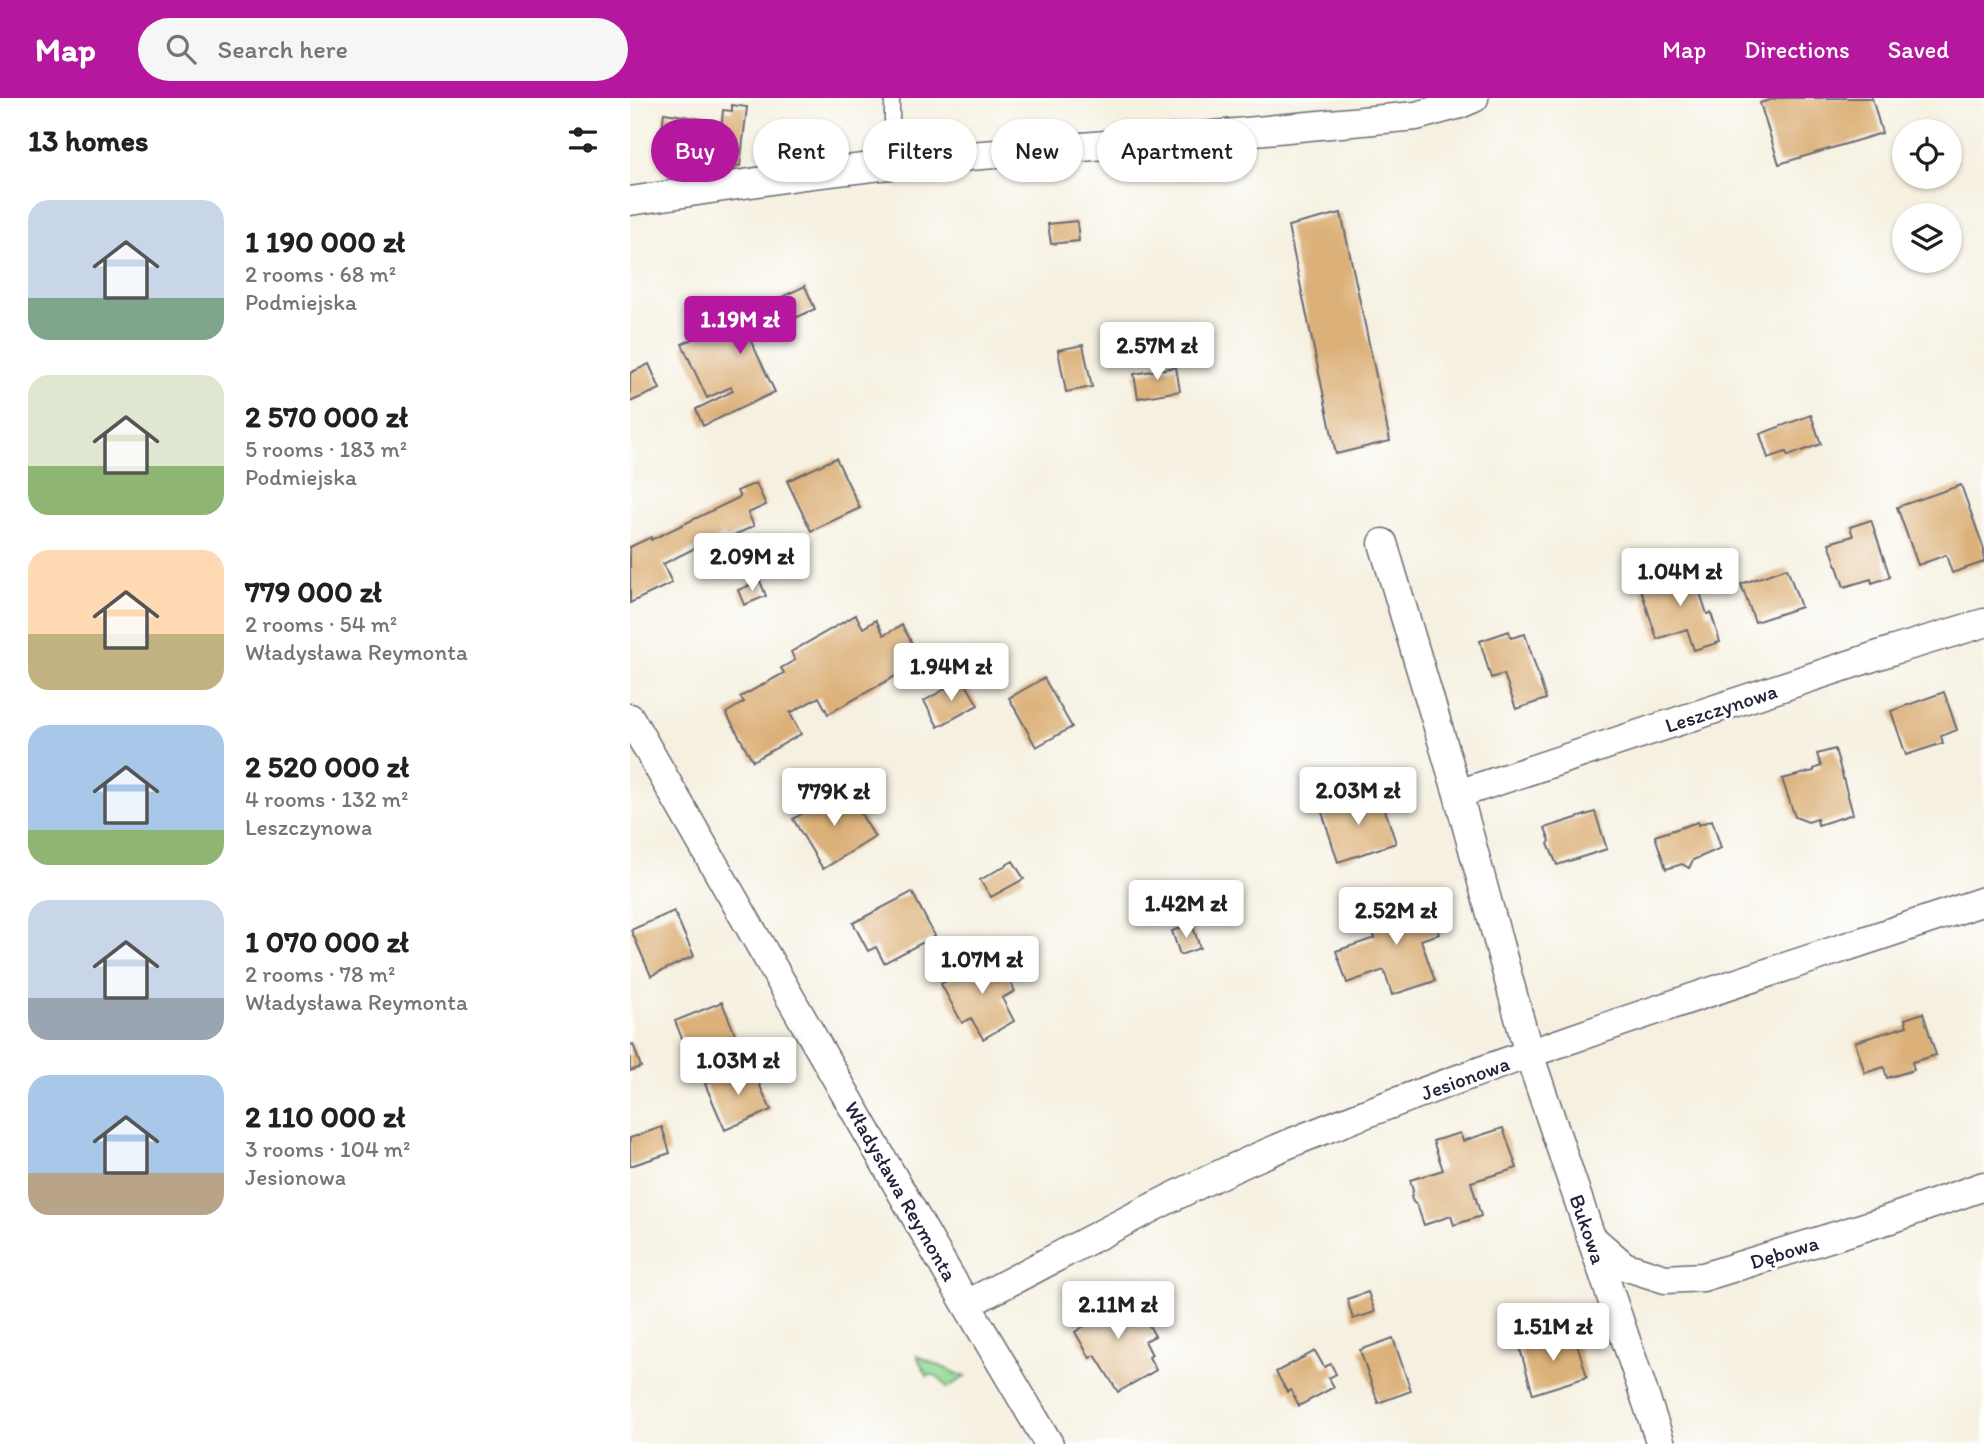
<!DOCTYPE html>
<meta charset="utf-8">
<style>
body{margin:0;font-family:Itim,sans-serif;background:#f6f6f6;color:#202124;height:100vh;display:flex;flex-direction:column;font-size:26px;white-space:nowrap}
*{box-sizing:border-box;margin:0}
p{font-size:23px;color:#757577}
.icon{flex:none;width:38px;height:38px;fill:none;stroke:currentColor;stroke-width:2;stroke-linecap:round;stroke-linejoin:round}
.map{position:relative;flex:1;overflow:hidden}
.details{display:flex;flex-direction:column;background:#fff;width:630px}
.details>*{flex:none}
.banner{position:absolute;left:21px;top:21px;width:665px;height:63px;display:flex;gap:14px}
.buttons{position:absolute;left:1262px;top:21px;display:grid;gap:14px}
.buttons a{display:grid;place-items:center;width:70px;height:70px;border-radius:50%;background:#fff;box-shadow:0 2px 5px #0004;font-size:35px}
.price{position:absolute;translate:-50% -60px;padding:0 16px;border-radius:7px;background:#fff;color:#222;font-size:23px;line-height:46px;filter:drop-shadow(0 2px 4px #0008)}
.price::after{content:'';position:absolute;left:50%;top:42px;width:21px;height:16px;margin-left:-10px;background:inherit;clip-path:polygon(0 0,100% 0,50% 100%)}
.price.active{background:#b5179e;color:#fff}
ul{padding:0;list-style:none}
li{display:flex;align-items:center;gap:21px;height:175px;padding:0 28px}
li span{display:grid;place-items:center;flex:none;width:196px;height:140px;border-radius:21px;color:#555}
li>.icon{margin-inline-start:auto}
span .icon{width:84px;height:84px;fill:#fffc;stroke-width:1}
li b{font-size:30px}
h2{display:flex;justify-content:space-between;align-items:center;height:84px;padding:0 28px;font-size:30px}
.chip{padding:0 24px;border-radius:32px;background:#fff;box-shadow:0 2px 5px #0004;font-size:24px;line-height:63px}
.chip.active{background:#b5179e;color:#fff}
header{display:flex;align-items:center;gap:42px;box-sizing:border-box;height:98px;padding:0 35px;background:#b5179e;color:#fff}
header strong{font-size:33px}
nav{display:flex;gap:38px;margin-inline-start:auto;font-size:24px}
.search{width:490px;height:63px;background:#f6f6f6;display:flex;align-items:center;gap:18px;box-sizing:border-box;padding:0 24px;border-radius:38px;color:#757577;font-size:26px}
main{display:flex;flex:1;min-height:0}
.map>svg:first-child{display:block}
.green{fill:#92d892;stroke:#5a7d66;stroke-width:2}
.building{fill:#dcb179}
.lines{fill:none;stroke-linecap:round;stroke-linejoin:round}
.service-casing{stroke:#6c6a75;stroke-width:17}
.minor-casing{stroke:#6c6a75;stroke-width:31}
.service{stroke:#fff;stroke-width:14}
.minor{stroke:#fff;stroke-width:28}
.labels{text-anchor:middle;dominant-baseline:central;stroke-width:6;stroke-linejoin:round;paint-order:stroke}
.street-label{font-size:21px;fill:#22223b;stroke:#fff}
</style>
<header>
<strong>Map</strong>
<div class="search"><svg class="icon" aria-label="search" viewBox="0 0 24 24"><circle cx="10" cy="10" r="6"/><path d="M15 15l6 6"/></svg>Search here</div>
<nav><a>Map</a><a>Directions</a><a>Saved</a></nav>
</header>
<main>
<section class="details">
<h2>13 homes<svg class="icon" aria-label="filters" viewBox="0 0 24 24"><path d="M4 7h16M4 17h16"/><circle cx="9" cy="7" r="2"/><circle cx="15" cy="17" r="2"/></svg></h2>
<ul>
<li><span style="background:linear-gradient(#c9d6e8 70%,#7fa58c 0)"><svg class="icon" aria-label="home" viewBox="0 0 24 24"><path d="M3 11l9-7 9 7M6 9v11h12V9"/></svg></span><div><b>1 190 000 zł</b><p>2 rooms · 68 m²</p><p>Podmiejska</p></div></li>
<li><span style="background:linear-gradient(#dfe7d0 65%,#8fb573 0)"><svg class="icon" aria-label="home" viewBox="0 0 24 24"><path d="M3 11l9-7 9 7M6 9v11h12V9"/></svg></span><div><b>2 570 000 zł</b><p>5 rooms · 183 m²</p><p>Podmiejska</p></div></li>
<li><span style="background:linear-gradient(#ffd9b3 60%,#c2b280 0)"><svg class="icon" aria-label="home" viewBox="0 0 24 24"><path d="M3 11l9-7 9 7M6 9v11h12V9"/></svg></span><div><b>779 000 zł</b><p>2 rooms · 54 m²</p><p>Władysława Reymonta</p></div></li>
<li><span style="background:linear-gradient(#a9c7e8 75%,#8fb573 0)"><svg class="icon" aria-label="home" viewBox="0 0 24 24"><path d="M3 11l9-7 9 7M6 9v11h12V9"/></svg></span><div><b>2 520 000 zł</b><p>4 rooms · 132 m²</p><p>Leszczynowa</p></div></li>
<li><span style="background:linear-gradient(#c9d6e8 70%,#9aa5b1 0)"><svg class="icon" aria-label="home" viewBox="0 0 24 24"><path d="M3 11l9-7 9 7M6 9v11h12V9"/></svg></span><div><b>1 070 000 zł</b><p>2 rooms · 78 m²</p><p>Władysława Reymonta</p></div></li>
<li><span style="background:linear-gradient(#a9c7e8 70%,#b9a48a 0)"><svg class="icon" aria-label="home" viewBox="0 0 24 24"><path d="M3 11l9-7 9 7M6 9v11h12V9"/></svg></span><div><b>2 110 000 zł</b><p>3 rooms · 104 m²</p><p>Jesionowa</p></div></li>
</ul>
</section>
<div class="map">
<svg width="1354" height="1346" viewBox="0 0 1354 1346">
<rect width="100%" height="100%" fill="#fff"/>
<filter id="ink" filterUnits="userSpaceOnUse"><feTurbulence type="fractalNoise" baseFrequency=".0143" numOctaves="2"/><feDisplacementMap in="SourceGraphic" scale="14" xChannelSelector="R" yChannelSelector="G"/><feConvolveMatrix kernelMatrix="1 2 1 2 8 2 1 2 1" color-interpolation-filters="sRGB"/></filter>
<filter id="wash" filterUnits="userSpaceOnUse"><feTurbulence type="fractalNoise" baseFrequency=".00686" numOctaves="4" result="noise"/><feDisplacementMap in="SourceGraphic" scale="28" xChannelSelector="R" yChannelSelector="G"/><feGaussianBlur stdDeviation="1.57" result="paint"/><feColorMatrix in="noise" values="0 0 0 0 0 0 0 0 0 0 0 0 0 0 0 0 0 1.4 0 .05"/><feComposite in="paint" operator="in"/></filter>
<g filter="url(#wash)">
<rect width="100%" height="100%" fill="#f5f0e0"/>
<path class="green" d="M287,1258L335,1279L317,1290C312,1282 307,1274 297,1278Z"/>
<g id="blocks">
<path class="building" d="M1147,0H1242L1252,35L1149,66L1130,5Z
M102,7L117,9L110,68L29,58L34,15L92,24L93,12L102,13Z
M711,115L760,343L706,356L658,128Z
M447,123L449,143L421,146L418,126Z
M175,188L185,211L120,241L145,294L73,328L66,311L103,293L101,289L77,300L52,246Z
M453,247L462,289L436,294L428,252Z
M19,266L30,291L0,304V275Z
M546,269L550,293L508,300L504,276Z
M1181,317L1191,346L1158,358L1156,354L1138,360L1130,336Z
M206,360L230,410L181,433L157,383Z
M126,385L136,407L118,415L124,428L96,441L94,437L83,443L88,454L71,462L65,450L33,466L42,485L0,505V449L21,439V442L110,399L107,393Z
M1331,387L1354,451V464L1322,475L1316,457L1288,467L1267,409Z
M1241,422L1260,479L1242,485L1241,481L1214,489L1199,445L1223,438L1220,429Z
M1061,467L1077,516L1081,515L1090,544L1064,552L1057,531L1027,541L1011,492L1032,484L1030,477Z
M1157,470L1171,509L1125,524L1111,486Z
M130,483L136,498L114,507L108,492Z
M226,517L233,530L246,522L254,537L272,527L292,563L198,616L189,599L160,615L171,636L123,663L96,615L114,604L110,599L154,575L151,570L165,562L161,554Z
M879,533L881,540L895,536L916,601L886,611L874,576L861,580L850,543Z
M414,580L442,629L406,649L379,600Z
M333,581L348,607L308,629L294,603Z
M1314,594L1327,632L1311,638L1313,645L1276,657L1261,613Z
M1205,651L1223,716L1188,727L1187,721L1178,724L1165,719L1152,681L1184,673V671L1191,668L1187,656Z
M215,690L245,739L193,771L163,721Z
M750,697L766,745L708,764L691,711L732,698L733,702Z
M965,714L977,751L927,767L918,746L920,743L915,730Z
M1082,722L1091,750L1063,762L1059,770L1052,766L1036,771L1025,738L1068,724V727Z
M383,763L394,781L361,799L350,782Z
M795,793L809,836L791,842L805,883L762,897L754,872L717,885L706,853L745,840L742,832L761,825L755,807Z
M282,794L305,838L254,865L246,849L238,853L223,825Z
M44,813L64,858L21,878L1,832Z
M562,826L570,850L550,857L542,833Z
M365,856L385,893L372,900L384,923L353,941L341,920L332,925L311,886Z
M92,904L111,951L64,970L45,923Z
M1293,915L1306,957L1282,964L1284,972L1257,980L1254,969L1235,975L1225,944L1277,928L1275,921Z
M3,946L11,969L0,973V947Z
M120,966L141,1012L95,1032L75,986Z
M32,1029L40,1055L0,1068V1040Z
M873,1030L887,1070L841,1084L851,1118L824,1127L821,1118L794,1127L787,1107L783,1104L781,1099L783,1093L780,1082L813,1072L803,1043L830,1035L833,1043Z
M738,1194L745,1214L723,1221L717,1201Z
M488,1196L498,1214L508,1208L525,1238L515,1243L522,1257L519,1259L526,1272L488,1294L465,1257L460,1260L445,1234L456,1227L450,1217Z
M944,1235L957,1279L903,1296L890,1251Z
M763,1240L781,1293L748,1305L730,1252Z
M685,1253L694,1269L701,1266L706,1276L699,1280L704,1289L669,1308L661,1292L657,1294L646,1274Z"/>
</g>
</g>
<g filter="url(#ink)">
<use href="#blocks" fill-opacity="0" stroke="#6c6a75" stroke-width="2"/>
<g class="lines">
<g class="service-casing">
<path id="service" d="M262,67V0"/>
</g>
<g class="minor-casing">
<path id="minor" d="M0,103L174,77L328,59L476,47L786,18L830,6L844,0
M753,445L828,696L899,956L1031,1346
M0,620L315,1170L419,1346
M828,696L1264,552L1354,525
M963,1141L994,1168L1035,1181L1073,1179L1257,1122L1354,1088
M337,1206C450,1148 560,1085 678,1038C900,950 1128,879 1354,803"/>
</g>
<use href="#service" class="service"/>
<use href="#minor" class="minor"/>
</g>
</g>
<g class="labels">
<g class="street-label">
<text transform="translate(1091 610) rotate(-18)">Leszczynowa</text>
<text transform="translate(835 980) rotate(-20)">Jesionowa</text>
<text transform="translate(271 1093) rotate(60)">Władysława Reymonta</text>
<text transform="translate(958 1131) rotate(71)">Bukowa</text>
<text transform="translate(1154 1154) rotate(-17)">Dębowa</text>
</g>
</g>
</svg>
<div class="buttons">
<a><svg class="icon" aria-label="locate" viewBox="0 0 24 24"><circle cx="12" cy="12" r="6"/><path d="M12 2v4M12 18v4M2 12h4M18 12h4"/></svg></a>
<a><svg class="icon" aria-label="layers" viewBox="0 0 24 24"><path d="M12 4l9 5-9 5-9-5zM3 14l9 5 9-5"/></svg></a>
</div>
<b class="price active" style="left:110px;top:258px">1.19M zł</b>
<b class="price" style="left:527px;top:284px">2.57M zł</b>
<b class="price" style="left:122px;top:495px">2.09M zł</b>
<b class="price" style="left:1050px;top:510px">1.04M zł</b>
<b class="price" style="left:321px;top:605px">1.94M zł</b>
<b class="price" style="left:728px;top:729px">2.03M zł</b>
<b class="price" style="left:204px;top:730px">779K zł</b>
<b class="price" style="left:556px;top:842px">1.42M zł</b>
<b class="price" style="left:766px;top:849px">2.52M zł</b>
<b class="price" style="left:352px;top:898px">1.07M zł</b>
<b class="price" style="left:108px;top:999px">1.03M zł</b>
<b class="price" style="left:488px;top:1243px">2.11M zł</b>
<b class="price" style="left:923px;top:1265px">1.51M zł</b>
<div class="banner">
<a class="chip active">Buy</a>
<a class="chip">Rent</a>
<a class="chip">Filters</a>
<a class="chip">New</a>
<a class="chip">Apartment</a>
</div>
</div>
</main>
